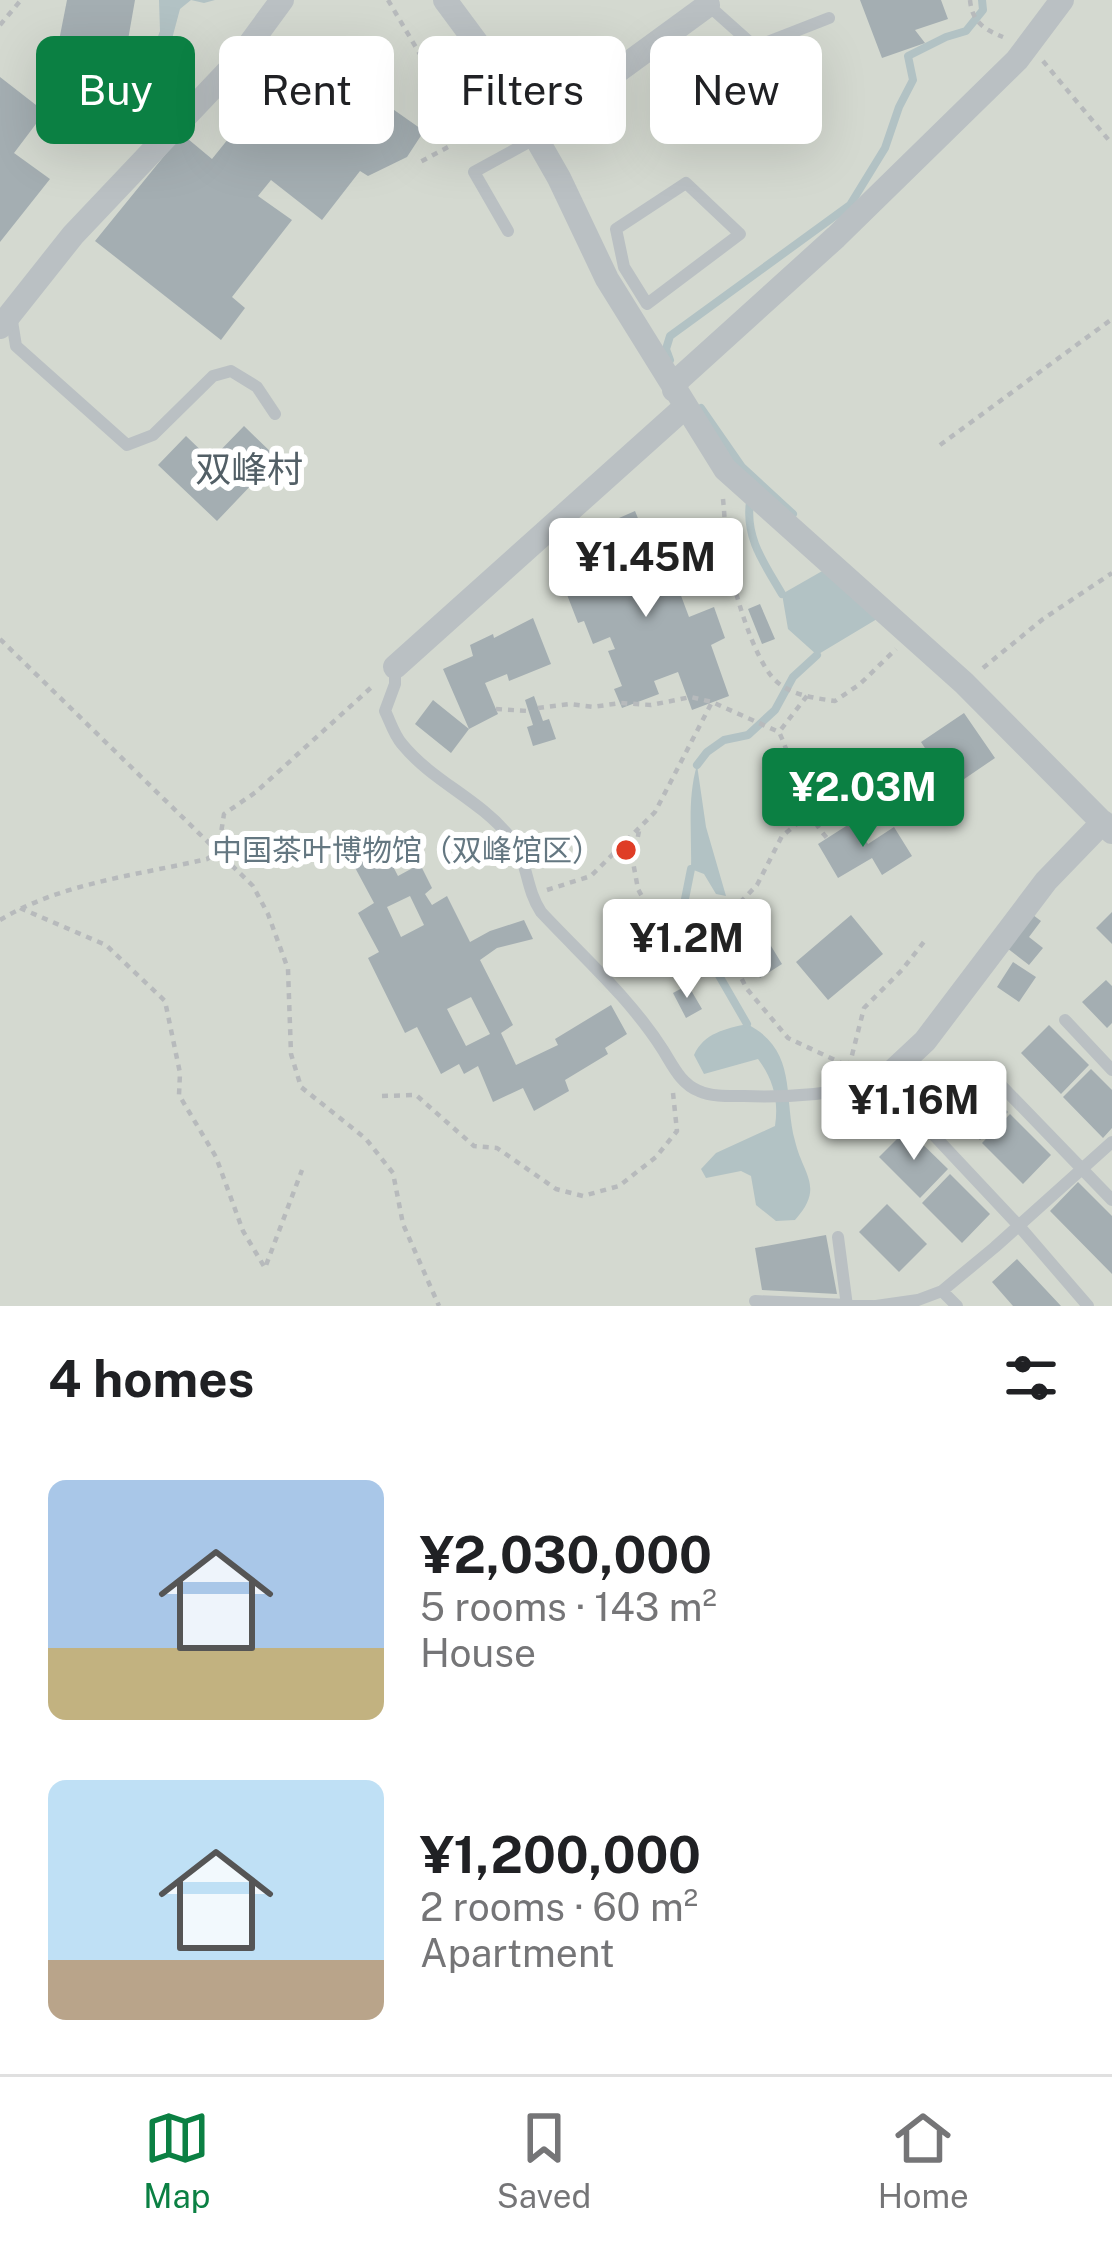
<!DOCTYPE html>
<meta charset="utf-8">
<style>
body{margin:0;font-family:"Public Sans","Noto Sans SC",sans-serif;background:#f6f6f6;color:#202124;height:100vh;display:flex;flex-direction:column;font-size:45px;white-space:nowrap}
*{box-sizing:border-box;margin:0}
p{font-size:39px;color:#757577}
.icon{flex:none;width:66px;height:66px;fill:none;stroke:currentColor;stroke-width:2;stroke-linecap:round;stroke-linejoin:round}
.map{position:relative;height:1306px;overflow:hidden}
.side{display:flex;flex-direction:column;background:#fff;flex:1}
.side>*{flex:none}
.top-card{position:absolute;left:36px;top:36px;width:1041px;height:108px;display:flex;gap:24px}
.price{position:absolute;translate:-50% -102px;padding:0 27px;border-radius:12px;background:#fff;color:#222;font-size:39px;line-height:78px;filter:drop-shadow(0 3px 6px #0008)}
.price::after{content:'';position:absolute;left:50%;top:72px;width:36px;height:27px;margin-left:-18px;background:inherit;clip-path:polygon(0 0,100% 0,50% 100%)}
.price.current{background:#0b8043;color:#fff}
ul{padding:0;list-style:none}
li{display:flex;align-items:center;gap:36px;height:300px;padding:0 48px}
li span{display:grid;place-items:center;flex:none;width:336px;height:240px;border-radius:18px;color:#555}
li>.icon{margin-inline-start:auto}
span .icon{width:144px;height:144px;fill:#fffc;stroke-width:1}
li b{font-size:51px}
h2{display:flex;justify-content:space-between;align-items:center;height:144px;padding:0 48px;font-size:51px}
.chip{padding:0 42px;border-radius:18px;background:#fff;box-shadow:0 12px 48px #0002;font-size:42px;line-height:108px}
.chip.current{background:#0b8043;color:#fff}
.tabs{display:flex;justify-content:space-around;align-items:center;height:168px;border-top:3px solid #e0e0e0;background:#fff;font-size:33px;color:#757577}
.tabs a{display:grid;justify-items:center;gap:6px}
.tabs .current{color:#0b8043}
.map>svg:first-child{display:block}
.green{fill:#d4d9d0}
.water{fill:#b2c2c4}
.lines{fill:none;stroke-linecap:round;stroke-linejoin:round}
.stream{stroke:#b2c2c4;stroke-width:8}
.building{fill:#a4aeb2;fill-rule:evenodd}
.path{stroke:#b7babc;stroke-width:4.5;stroke-dasharray:6 6;stroke-linecap:butt}
.service{stroke:#bac0c3;stroke-width:12}
.minor{stroke:#bac0c3;stroke-width:24}
.poi-dot{fill:#df3d26;stroke:#fff;stroke-width:4.5}
.labels{text-anchor:middle;dominant-baseline:central;stroke-width:12;stroke-linejoin:round;paint-order:stroke}
.poi-label{font-size:30px;fill:#647781;stroke:#fff;text-anchor:end}
.quarter-label{font-size:36px;fill:#525f66;stroke:#fff}
</style>
<div class="map">
<svg width="1112" height="1306" viewBox="0 0 1112 1306">
<rect width="100%" height="100%" fill="#f4f4f0"/>
<path class="green" d="M0,0H1112V1306H0Z"/>
<path class="water" d="M159,0H215L204,3L191,0L180,9L161,80L154,76V47L160,31Z
M824,570L877,619L817,655L788,629L782,594Z
M697,765L706,827L726,896L716,894L704,874L691,869C692,834 687,799 697,765Z
M747,1024C798,1050 783,1096 795,1141C803,1175 825,1187 795,1220L776,1221L756,1205L751,1176L741,1171L706,1178L701,1169L716,1153L775,1126C779,1100 773,1079 758,1059L704,1074L694,1055C704,1033 725,1029 747,1024Z"/>
<g class="lines">
<path class="stream" d="M670,360L666,349L670,336L850,205L885,148L899,107L913,80L908,56L946,37L966,31L983,10L982,0
M701,408L742,467L793,514
M750,502C745,538 764,563 782,594
M697,765L707,752L724,740L748,735L775,710L793,677L817,655
M691,869L683,909L699,953L717,972L747,1024"/>
</g>
<path class="building" d="M67,0H135L122,74L55,61Z
M860,0H941L948,19L915,30L925,43L882,58Z
M303,46L424,131L407,157L368,176L360,171L322,220L271,180L258,196L292,220L232,297L245,308L221,340L95,241L182,134L212,159Z
M0,77L45,112L14,153L50,179L0,242Z
M244,426L277,458L217,521L158,465L186,436L211,460Z
M635,511L657,565L668,561L689,617L714,607L725,638L711,645L729,696L692,710L678,672L654,681L659,694L622,708L614,689L622,686L608,651L615,649L610,637L593,644L584,621L578,623L559,574L596,559L600,570L617,563L603,525Z
M760,604L775,639L762,644L748,609Z
M533,618L551,664L509,681L507,674L485,683L498,714L469,729L443,669L473,656L470,645L493,634L494,638Z
M534,696L543,721L549,719L556,739L533,746L527,727L533,725L525,700Z
M433,700L469,729L451,753L415,724Z
M964,713L995,758L951,788L921,742Z
M899,748L915,783L925,778L928,785L936,781L947,806L911,823L907,815L884,825L872,799L857,806L847,784L860,777L856,769Z
M854,821L868,844L894,827L912,856L882,875L872,858L838,878L818,844Z
M382,845L398,876L420,864L432,888L425,894L432,905L447,896L470,942L490,931L524,920L533,939L497,948L480,960L513,1025L501,1033L516,1065L558,1045L555,1039L611,1005L627,1034L605,1048L608,1054L565,1080L569,1091L534,1111L523,1088L493,1102L478,1066L464,1074L459,1064L441,1074L417,1027L405,1033L368,958L379,952L358,913L374,903L352,862ZM410,896L424,925L401,937L387,907ZM471,997L490,1034L466,1046L447,1009Z
M630,910L648,935L630,948L612,924Z
M1112,912V944L1096,928Z
M752,915L782,964L760,978L729,930Z
M851,915L883,954L828,1000L796,962Z
M1033,915L1041,921L1029,937L1043,948L1029,965L1007,948Z
M1013,962L1036,977L1019,1002L997,987Z
M1106,980L1112,986V1023L1107,1028L1082,1002Z
M688,985L702,1009L686,1018L673,993Z
M1049,1025L1089,1065L1061,1094L1021,1053Z
M1091,1069L1112,1090V1128L1103,1138L1063,1097Z
M967,1071L1008,1112L980,1140L939,1100Z
M1010,1114L1051,1155L1023,1184L982,1143Z
M907,1129L948,1169L920,1198L879,1157Z
M950,1174L990,1214L962,1243L922,1203Z
M1078,1182L1112,1216V1274L1050,1211Z
M887,1204L927,1244L899,1272L859,1232Z
M826,1235L837,1294L762,1290L755,1248Z
M1017,1259L1061,1306H1013L992,1282Z"/>
<g class="lines">
<path class="path" d="M388,0L457,117L450,146L420,162
M970,0C972,22 984,29 1003,37
M0,25L21,0
M1043,61L1112,144
M940,445L1112,319
M723,499C725,518 725,537 728,556C732,586 753,657 774,679C789,695 814,698 835,701L860,684L896,649
M0,639L253,886L268,914L288,969L291,1054L301,1087L366,1139L393,1173L403,1224L439,1306
M983,668L1043,619L1112,573
M807,696L779,732C796,768 800,808 827,838
M538,708L569,704L593,707L620,703L651,705L691,697L712,702L779,732
M496,709L528,711
M639,831L633,862L638,889L647,906L657,918L699,934L725,947L747,989L788,1038L856,1070
M547,890L591,876L655,812L712,702
M20,908L106,945L165,1001L180,1073L179,1095L216,1157L243,1231L265,1268L302,1170
M0,920C61,883 138,875 207,859L218,852L224,814L256,792L375,684
M707,937L757,885L782,836L809,814
M849,1067L864,1008L902,970L926,939
M382,1096L416,1095L474,1146L497,1148L556,1189L583,1196L619,1186L656,1157L677,1131L673,1093"/>
<path class="service" d="M708,5L755,47L829,18
M686,183L740,234L647,304L624,267L616,229Z
M508,231L474,172L536,138
M11,315L16,346L127,445L153,435L213,376L231,371L257,387L275,414
M395,667V684L385,711C390,721 394,735 402,744C432,781 479,799 509,836C529,860 524,886 541,912C583,957 630,998 663,1050C673,1066 681,1084 699,1091C712,1097 730,1096 744,1096C789,1098 829,1094 873,1085
M1065,1020L1112,1070
M996,1080L1112,1200
M928,1129L1019,1226L1088,1306
M838,1237L847,1306
M755,1301L873,1306
M876,1306L918,1300L942,1291
M957,1306L942,1291L995,1247L1112,1142"/>
<path class="minor" d="M445,0L499,73L559,178L607,279L725,469L964,683L1112,832
M536,138L600,84L708,5
M0,327L73,235L235,64L282,0
M674,390L679,379L836,237L1017,60L1062,0
M395,667L685,407
M834,1126L925,1041L1046,881L1103,822"/>
</g>
<circle class="poi-dot" cx="626" cy="850" r="12"/>
<g class="labels">
<g class="poi-label">
<text x="602" y="850">中国茶叶博物馆（双峰馆区）</text>
</g>
<g class="quarter-label">
<text x="249" y="469">双峰村</text>
</g>
</g>
</svg>
<b class="price" style="left:646px;top:620px">¥1.45M</b>
<b class="price current" style="left:863px;top:850px">¥2.03M</b>
<b class="price" style="left:687px;top:1001px">¥1.2M</b>
<b class="price" style="left:914px;top:1163px">¥1.16M</b>
<div class="top-card">
<a class="chip current">Buy</a>
<a class="chip">Rent</a>
<a class="chip">Filters</a>
<a class="chip">New</a>
</div>
</div>
<section class="side">
<h2>4 homes<svg class="icon" aria-label="filters" viewBox="0 0 24 24"><path d="M4 7h16M4 17h16"/><circle cx="9" cy="7" r="2"/><circle cx="15" cy="17" r="2"/></svg></h2>
<ul>
<li><span style="background:linear-gradient(#a9c7e8 70%,#c2b280 0)"><svg class="icon" aria-label="home" viewBox="0 0 24 24"><path d="M3 11l9-7 9 7M6 9v11h12V9"/></svg></span><div><b>¥2,030,000</b><p>5 rooms · 143 m²</p><p>House</p></div></li>
<li><span style="background:linear-gradient(#bfe0f5 75%,#b9a48a 0)"><svg class="icon" aria-label="home" viewBox="0 0 24 24"><path d="M3 11l9-7 9 7M6 9v11h12V9"/></svg></span><div><b>¥1,200,000</b><p>2 rooms · 60 m²</p><p>Apartment</p></div></li>
</ul>
</section>
<nav class="tabs">
<a class="current"><svg class="icon" aria-label="map" viewBox="0 0 24 24"><path d="M3 6l6-2 6 2 6-2v14l-6 2-6-2-6 2zM9 4v14M15 6v14"/></svg>Map</a>
<a><svg class="icon" aria-label="saved" viewBox="0 0 24 24"><path d="M7 4h10v16l-5-4-5 4z"/></svg>Saved</a>
<a><svg class="icon" aria-label="home" viewBox="0 0 24 24"><path d="M3 11l9-7 9 7M6 9v11h12V9"/></svg>Home</a>
</nav>
